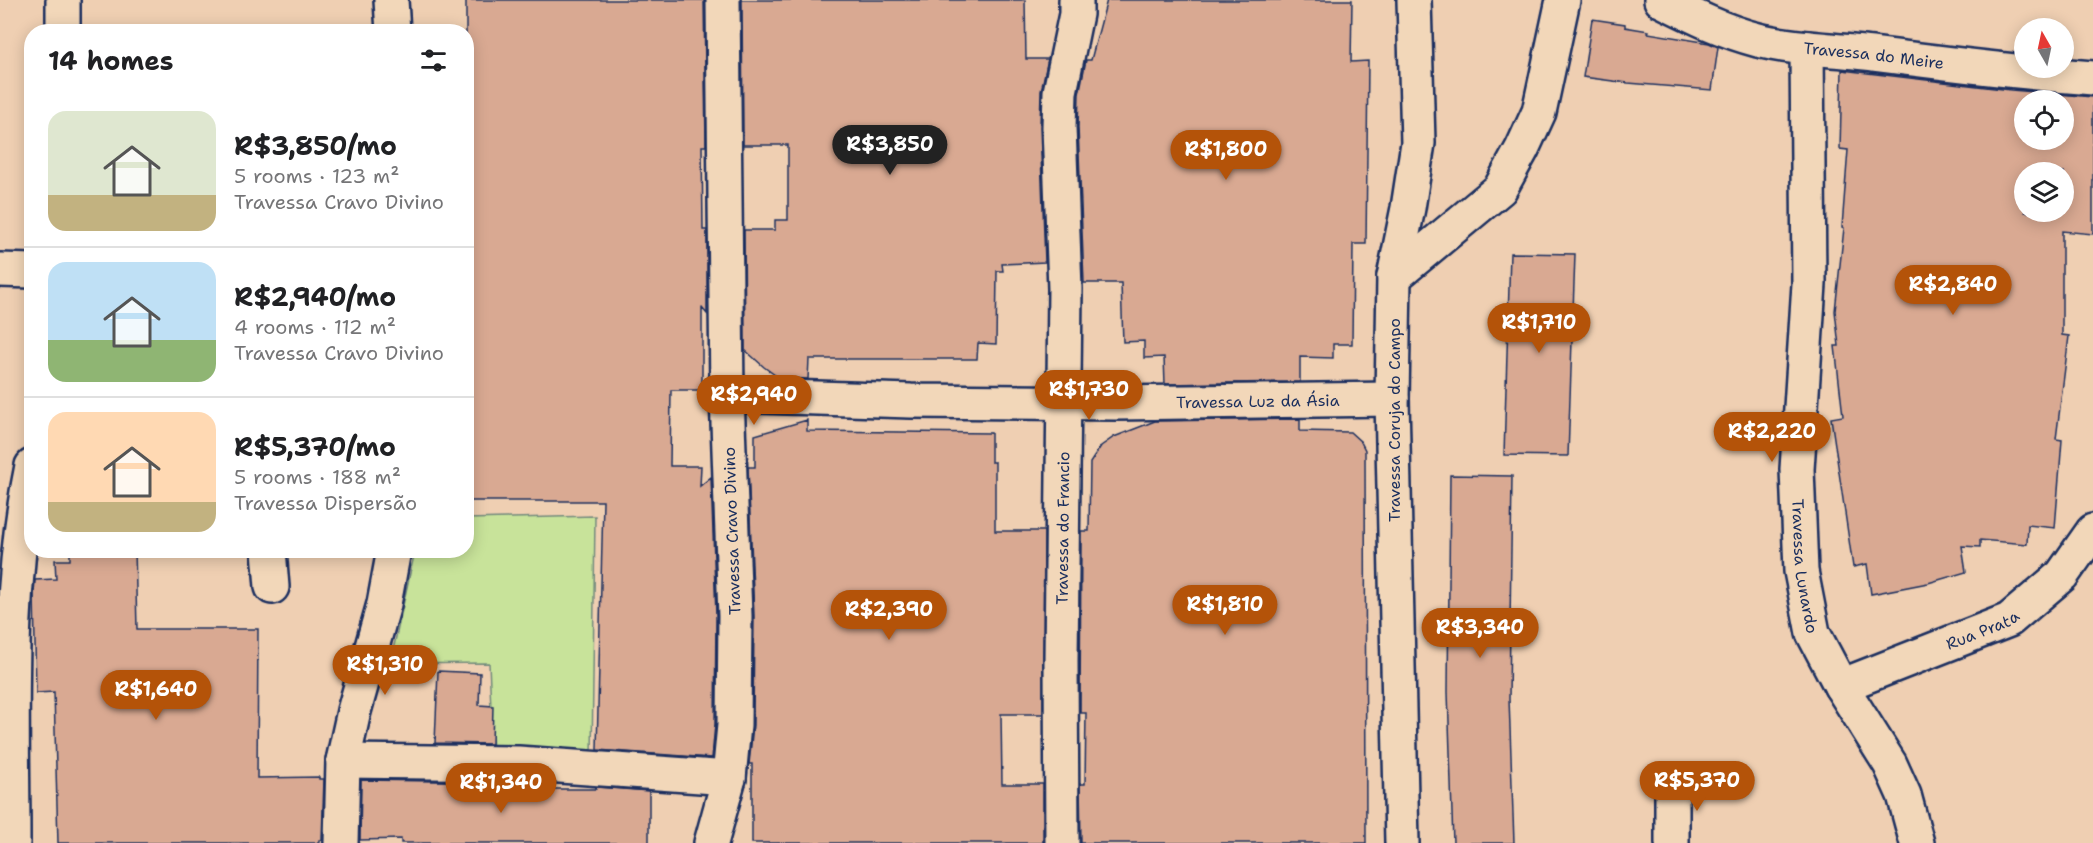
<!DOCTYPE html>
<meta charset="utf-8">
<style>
body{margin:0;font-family:"Shantell Sans",sans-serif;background:#f6f6f6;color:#202124;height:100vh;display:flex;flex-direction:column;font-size:22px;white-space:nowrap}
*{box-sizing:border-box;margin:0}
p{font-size:20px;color:#757577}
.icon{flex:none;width:33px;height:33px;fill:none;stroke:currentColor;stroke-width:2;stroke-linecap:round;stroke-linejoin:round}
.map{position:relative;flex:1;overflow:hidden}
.drawer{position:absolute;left:24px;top:24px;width:450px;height:534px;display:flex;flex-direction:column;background:#fff;border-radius:24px;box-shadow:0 3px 15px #0003}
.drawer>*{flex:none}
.needle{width:39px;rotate:351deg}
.tools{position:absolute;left:2014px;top:18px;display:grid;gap:12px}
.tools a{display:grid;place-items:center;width:60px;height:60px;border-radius:50%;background:#fff;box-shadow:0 3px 15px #0003;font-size:30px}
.price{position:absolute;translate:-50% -51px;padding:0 14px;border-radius:21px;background:#b45309;color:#fff;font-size:20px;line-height:39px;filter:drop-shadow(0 2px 3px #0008)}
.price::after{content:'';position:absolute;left:50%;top:36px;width:18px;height:14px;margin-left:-9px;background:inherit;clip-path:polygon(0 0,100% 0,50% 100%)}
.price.on{background:#222;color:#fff}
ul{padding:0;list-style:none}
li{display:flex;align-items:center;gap:18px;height:150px;padding:0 24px}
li+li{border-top:2px solid #e0e0e0}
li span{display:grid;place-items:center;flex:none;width:168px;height:120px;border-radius:18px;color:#555}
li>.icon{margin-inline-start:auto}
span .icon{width:72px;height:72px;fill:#fffc;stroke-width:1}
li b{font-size:26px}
h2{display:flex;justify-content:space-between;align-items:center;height:72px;padding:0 24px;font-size:26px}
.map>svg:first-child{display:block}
.green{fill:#c8e39a;stroke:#72897c;stroke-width:1.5}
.building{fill:#d9a992;stroke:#1b2f5e;stroke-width:1.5;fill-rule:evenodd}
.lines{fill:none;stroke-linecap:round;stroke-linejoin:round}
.minor-casing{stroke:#1b2f5e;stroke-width:38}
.minor{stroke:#f2d7b9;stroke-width:33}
.labels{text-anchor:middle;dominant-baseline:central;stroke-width:4.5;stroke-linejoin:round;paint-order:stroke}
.street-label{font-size:16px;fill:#1b2f5e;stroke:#f2d7b9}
</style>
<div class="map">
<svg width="2093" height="843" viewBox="0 0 2093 843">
<rect width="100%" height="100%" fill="#efcfb2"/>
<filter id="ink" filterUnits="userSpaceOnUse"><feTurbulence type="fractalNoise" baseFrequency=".0167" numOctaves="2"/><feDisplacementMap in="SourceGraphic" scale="12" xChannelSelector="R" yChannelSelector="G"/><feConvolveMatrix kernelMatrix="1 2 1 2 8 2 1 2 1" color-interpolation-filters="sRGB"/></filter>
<g filter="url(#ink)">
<path class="green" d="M595,516L592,759L493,754L489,663L390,664L415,551L466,550L467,519Z"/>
<path class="building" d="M466,0H704L706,146H702L703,230H707V314L702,308V390H671L670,466H701L700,486L711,477L716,616L715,724L712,758L597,750L603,501H466Z
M742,0H1025L1026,59H1048L1041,91L1040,127L1045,262L1002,264L1003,271H997L996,344L978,343L977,359H809L808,379L779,378L764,367L745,350L744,230H775V220H788V145H743Z
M1107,0H1352L1351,62L1368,61L1366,244H1353L1352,344H1333V358L1300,357V382L1165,384L1164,357L1144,358V341L1123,342L1121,283H1084L1078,127L1079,94L1086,60H1091Z
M1592,19L1625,24V27L1649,31L1648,33L1709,43L1718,47L1712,90L1628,83L1583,77Z
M1842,70L2011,90L2093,97V234L2062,231V335L2069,336L2056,439L2062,440L2055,528L2028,525L2027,544L1980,540V547L1962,546L1966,572L1928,583L1871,594L1867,564L1853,567L1831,418L1843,416L1835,346H1839L1835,311L1844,228L1842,227L1848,150L1840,149ZM2025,100H2064V140H2025ZM2025,172H2064V212H2025Z
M1510,253L1575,254L1568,456L1504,455Z
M1300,419V431L1350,432L1361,442L1365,450L1366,843H1081L1080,784H1085L1086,713H1080L1081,531H1089L1090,463L1101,446L1114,437L1155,421Z
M807,420V431L991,433V462H995V531H1044L1043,714H1001L1002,784H1043V843H752V764H749L753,725L754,616L748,467H755V435Z
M1450,475L1512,476L1509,699L1514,843H1453L1448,692Z
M70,550H135L137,629H258L257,778L319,777V779H324L322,840H319V843H58L54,692L36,693L34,593L35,580L56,579L55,560H70Z
M438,671L480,673L479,705L493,706L492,744L435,743Z
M361,780L508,782V789H596V787L649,791V843H401V839L360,840Z"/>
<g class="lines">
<g class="minor-casing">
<g id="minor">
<path d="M63,0V32"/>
<path d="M391,0L393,32"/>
<path id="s1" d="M1661,0C1693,16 1723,31 1758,40C1798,50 1839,49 1880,55C1951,64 2022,73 2093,78"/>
<path id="s2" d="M1807,48L1809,284L1797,469L1801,571L1813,633L1841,686L1890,764L1904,795L1917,843"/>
<path d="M0,270L32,271"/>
<path d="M1394,277L1500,189L1522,149L1539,112L1563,0"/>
<path id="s3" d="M727,395L911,401L1116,403L1392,399"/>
<path d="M269,550L272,587"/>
<path id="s4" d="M1841,686L2009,620L2062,575L2093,531"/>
<path d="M343,761L518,763L729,778"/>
<path d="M13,843C13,718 6,590 32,466"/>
<path d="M341,843L343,761L354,711L384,604L394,550"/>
<path d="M711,843L729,778L734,725L735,616L727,395L723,0"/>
<path id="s5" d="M1062,843L1061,661L1065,289L1059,127L1060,92L1076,14V0"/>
<path d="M1402,843L1392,399L1394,277L1408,208L1418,143L1414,0"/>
<path d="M1672,843V781"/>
</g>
</g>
<use href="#minor" class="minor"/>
</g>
</g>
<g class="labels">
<g class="street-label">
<text stroke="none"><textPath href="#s1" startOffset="222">Travessa do Meire</textPath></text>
<text stroke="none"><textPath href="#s3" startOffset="531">Travessa Luz da Ásia</textPath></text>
<text transform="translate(1394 420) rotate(-90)">Travessa Coruja do Campo</text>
<text stroke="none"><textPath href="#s5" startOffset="315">Travessa do Francio</textPath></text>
<text transform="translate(732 531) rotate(-92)">Travessa Cravo Divino</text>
<text stroke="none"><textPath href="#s2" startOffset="519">Travessa Lunardo</textPath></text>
<text stroke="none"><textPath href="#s4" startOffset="152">Rua Prata</textPath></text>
</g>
</g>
</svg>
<div class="tools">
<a><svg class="needle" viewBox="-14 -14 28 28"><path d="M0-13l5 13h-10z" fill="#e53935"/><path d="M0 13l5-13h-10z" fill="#757577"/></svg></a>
<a><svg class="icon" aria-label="locate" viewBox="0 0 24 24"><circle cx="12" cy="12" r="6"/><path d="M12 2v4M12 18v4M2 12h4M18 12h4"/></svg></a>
<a><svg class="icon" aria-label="layers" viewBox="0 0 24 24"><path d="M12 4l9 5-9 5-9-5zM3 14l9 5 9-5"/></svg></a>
</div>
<b class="price on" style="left:890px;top:176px">R$3,850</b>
<b class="price" style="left:1226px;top:181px">R$1,800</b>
<b class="price" style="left:1953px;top:316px">R$2,840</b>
<b class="price" style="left:1539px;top:354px">R$1,710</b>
<b class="price" style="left:1089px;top:421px">R$1,730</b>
<b class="price" style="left:754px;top:426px">R$2,940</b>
<b class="price" style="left:1772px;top:463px">R$2,220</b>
<b class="price" style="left:1225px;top:636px">R$1,810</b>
<b class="price" style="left:889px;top:641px">R$2,390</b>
<b class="price" style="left:1480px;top:659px">R$3,340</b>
<b class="price" style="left:385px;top:696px">R$1,310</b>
<b class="price" style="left:156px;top:721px">R$1,640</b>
<b class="price" style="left:1697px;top:812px">R$5,370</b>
<b class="price" style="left:501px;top:814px">R$1,340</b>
<section class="drawer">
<h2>14 homes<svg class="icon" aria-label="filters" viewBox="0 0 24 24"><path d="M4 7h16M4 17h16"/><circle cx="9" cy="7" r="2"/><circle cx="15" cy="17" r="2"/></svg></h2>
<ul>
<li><span style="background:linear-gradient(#dfe7d0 70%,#c2b280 0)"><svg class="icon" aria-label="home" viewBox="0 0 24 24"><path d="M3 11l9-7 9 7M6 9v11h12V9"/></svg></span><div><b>R$3,850/mo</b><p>5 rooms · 123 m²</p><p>Travessa Cravo Divino</p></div></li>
<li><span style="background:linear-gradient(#bfe0f5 65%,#8fb573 0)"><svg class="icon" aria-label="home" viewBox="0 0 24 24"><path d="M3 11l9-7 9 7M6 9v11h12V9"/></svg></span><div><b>R$2,940/mo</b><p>4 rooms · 112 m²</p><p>Travessa Cravo Divino</p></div></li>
<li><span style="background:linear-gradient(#ffd9b3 75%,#c2b280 0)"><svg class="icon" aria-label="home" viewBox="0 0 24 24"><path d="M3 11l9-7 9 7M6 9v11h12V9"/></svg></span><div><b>R$5,370/mo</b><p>5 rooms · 188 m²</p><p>Travessa Dispersão</p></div></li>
</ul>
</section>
</div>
